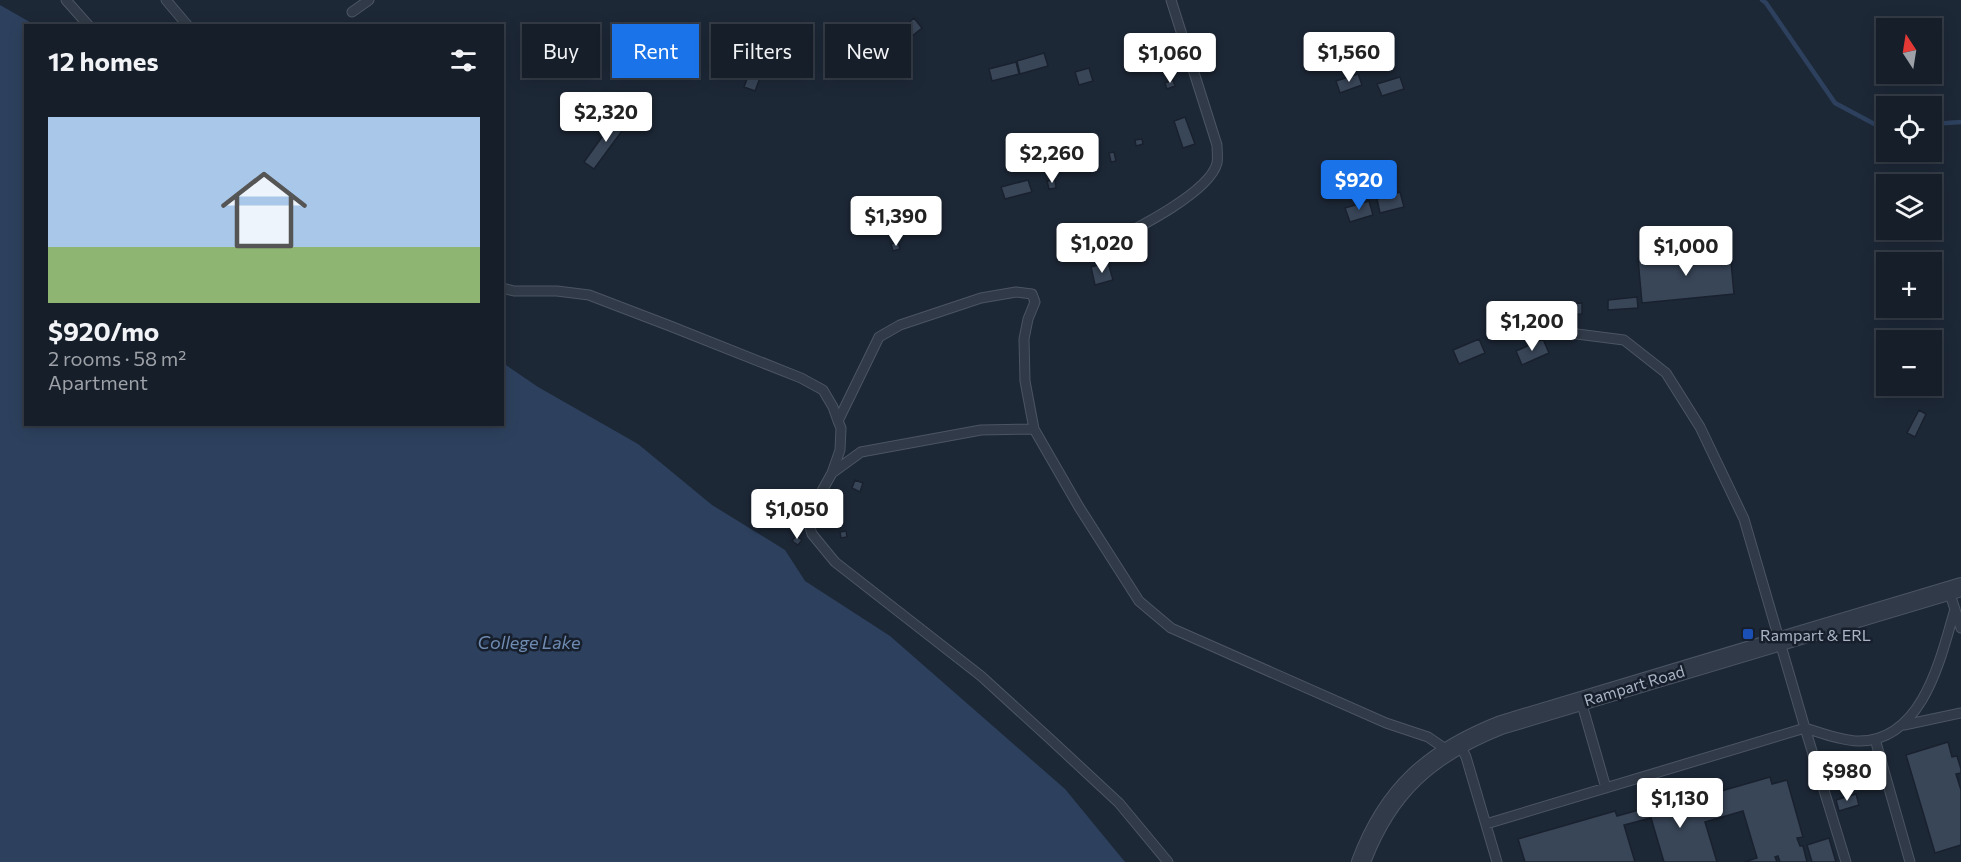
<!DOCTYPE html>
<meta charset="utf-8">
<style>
body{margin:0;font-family:Commissioner,sans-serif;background:#232b35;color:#f1f3f6;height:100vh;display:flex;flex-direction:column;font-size:22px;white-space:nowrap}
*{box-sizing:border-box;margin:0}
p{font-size:20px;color:#9ea2a8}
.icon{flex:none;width:33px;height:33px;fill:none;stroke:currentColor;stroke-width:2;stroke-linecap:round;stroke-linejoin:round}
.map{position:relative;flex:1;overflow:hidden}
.details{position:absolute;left:24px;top:24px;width:480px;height:402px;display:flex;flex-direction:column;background:#161e29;border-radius:0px;box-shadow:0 3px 15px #0003,0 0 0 2px #353c46}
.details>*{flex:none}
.guide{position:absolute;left:522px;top:24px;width:570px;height:54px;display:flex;gap:12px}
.needle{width:39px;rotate:348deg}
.controls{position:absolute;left:1876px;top:18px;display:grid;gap:12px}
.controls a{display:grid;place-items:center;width:66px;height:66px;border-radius:0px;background:#161e29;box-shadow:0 3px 15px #0003,0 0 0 2px #353c46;font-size:30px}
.price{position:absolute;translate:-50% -51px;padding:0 14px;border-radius:6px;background:#fff;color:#222;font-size:20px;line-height:39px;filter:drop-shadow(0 2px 3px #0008)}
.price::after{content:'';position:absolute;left:50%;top:36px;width:18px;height:14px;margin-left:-9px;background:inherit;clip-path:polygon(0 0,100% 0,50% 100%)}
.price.on{background:#1a73e8;color:#fff}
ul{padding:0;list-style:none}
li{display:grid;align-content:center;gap:12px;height:318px;padding:0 24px}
li span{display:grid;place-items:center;height:186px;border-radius:0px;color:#555}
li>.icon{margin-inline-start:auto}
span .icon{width:108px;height:108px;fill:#fffc;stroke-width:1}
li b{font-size:26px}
h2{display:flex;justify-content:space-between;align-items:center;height:72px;padding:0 24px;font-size:26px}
.tag{padding:0 21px;border-radius:0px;background:#161e29;box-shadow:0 3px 15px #0003,0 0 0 2px #353c46;font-size:21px;line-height:54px}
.tag.on{background:#1a73e8;color:#fff}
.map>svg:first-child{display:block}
.water{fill:#2d415e}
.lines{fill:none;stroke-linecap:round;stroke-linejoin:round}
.stream{stroke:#2d415e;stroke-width:4.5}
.building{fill:#394658;stroke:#19212e;stroke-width:1.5}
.service-casing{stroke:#4b5563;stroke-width:11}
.minor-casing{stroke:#4b5563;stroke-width:20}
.service{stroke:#313a48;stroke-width:9}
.minor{stroke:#313a48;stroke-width:18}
.transit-dot{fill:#1a4fb4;stroke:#171f2c;stroke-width:2}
.labels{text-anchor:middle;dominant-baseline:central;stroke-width:5;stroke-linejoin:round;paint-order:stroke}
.poi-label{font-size:16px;fill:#aab5c5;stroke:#171f2c;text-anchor:start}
.street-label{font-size:16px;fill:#aab5c5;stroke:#171f2c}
.water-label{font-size:18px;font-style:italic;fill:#6f8bb1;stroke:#171f2c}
</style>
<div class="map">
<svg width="1961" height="862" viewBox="0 0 1961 862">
<rect width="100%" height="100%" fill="#1d2837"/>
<path class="water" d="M0,5L35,25L26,26V424H502L503,363L538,387L638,444L712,505L785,550L805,581L890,636L1065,789L1125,862H0Z"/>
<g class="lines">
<path class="stream" d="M1762,0L1766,3L1835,103L1880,127L1887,126
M1932,124L1961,122"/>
</g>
<path class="building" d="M914,18L922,28L911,37L903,28Z
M850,48L856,76L844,79L837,51Z
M1044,53L1048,66L1020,74L1017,61Z
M754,60L765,65L755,91L744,87Z
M1016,62L1019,74L992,81L989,69Z
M1089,68L1093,81L1079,85L1075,72Z
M1358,74L1362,85L1340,93L1336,81Z
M1400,77L1404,89L1382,96L1377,84Z
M1173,80L1175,86L1167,89L1165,83Z
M617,116L627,124L594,169L584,162Z
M1185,117L1195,144L1183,148L1174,121Z
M1142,139L1143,144L1136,146L1135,140Z
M1114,152L1116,161L1111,162L1109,153Z
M1095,161L1097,166L1088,171L1085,165Z
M1028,180L1032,192L1005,199L1001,187Z
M1055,180L1056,188L1049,189L1047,181Z
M1400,192L1404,207L1380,213L1377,199Z
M1369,201L1373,215L1350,222L1345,208Z
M898,242L900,249L893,251L891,244Z
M1730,251L1734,294L1642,303L1638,259Z
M1108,262L1113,280L1095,285L1091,267Z
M1637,297L1638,308L1608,310V300Z
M1582,303V314L1554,315L1553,304Z
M1479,339L1485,353L1459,364L1453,350Z
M1543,339L1549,353L1522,365L1516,351Z
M1919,410L1926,414L1915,437L1907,433Z
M855,480L863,483L860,492L852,488Z
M846,531L847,537L841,538L840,532Z
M796,536L802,540L798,545L792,541Z
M1948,742L1952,757L1957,756L1961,769V773L1956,774L1961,790V845L1935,853L1906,755Z
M1770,777L1772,784L1787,780L1803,837L1797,838L1800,846H1803L1807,862H1780L1778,856L1775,857L1777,862H1744L1757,858L1743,811L1705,822L1717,862H1664L1651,818L1624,825L1635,862H1525L1518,839L1615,811L1617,816L1667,802L1669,806Z
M1856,794L1859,805L1839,811L1836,800Z
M1829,838L1836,862H1812L1807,845Z"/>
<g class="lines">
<g class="service-casing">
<path id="service" d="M66,0L89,26
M166,0L188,26
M352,12L369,0
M1094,250C1123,235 1209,195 1217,163C1218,158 1217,150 1217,145L1171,0
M502,288L514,291H557L589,295L670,326L801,378L823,390L833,407L838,421
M832,473L861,452L981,430L1034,429
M1949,591L1961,628
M1581,701L1606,788
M1904,725L1961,713
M1805,728C1822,733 1842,741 1859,741C1923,741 1941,657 1955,609
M1805,728L1846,862
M1875,739L1910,862
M1459,743L1466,757L1497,862
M1486,824L1805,728L1744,519L1700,427L1666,373L1624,340L1530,328
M1168,862L1119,803L1049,738L981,676L835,562L812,534L809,524V514L832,473L840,450L841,428L838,421L879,337L900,325L981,298L1016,292L1032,294L1035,302L1028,319L1024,339L1025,381L1034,429L1079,507L1139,601L1171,628L1386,723L1428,737L1447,750"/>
</g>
<g class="minor-casing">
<path id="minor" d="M1361,862C1388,790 1430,753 1501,725L1961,587"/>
</g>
<use href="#service" class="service"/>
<use href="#minor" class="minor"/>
</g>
<rect class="transit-dot" x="1742" y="628" width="12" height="12" rx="3"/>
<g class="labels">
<g class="poi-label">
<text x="1760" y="634">Rampart &amp; ERL</text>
</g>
<g class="street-label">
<text transform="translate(1634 685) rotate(-17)">Rampart Road</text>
</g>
<g class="water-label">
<text x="529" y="642">College Lake</text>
</g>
</g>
</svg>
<div class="controls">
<a><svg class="needle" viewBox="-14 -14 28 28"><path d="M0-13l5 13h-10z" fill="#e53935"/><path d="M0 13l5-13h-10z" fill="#9ea2a8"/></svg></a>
<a><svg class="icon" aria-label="locate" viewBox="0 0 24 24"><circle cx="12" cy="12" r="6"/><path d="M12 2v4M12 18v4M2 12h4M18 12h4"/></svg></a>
<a><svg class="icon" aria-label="layers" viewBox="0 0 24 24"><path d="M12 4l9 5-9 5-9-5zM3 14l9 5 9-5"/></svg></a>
<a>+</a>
<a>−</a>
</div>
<b class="price" style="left:1349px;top:83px">$1,560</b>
<b class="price" style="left:1170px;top:84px">$1,060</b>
<b class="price" style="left:606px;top:143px">$2,320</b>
<b class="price" style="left:1052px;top:184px">$2,260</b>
<b class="price on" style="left:1359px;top:211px">$920</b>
<b class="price" style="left:896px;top:247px">$1,390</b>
<b class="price" style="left:1102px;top:274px">$1,020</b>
<b class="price" style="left:1686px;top:277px">$1,000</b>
<b class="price" style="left:1532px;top:352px">$1,200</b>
<b class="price" style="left:797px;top:540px">$1,050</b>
<b class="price" style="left:1847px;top:802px">$980</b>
<b class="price" style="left:1680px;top:829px">$1,130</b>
<div class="guide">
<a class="tag">Buy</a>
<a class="tag on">Rent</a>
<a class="tag">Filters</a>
<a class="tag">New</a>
</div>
<section class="details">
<h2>12 homes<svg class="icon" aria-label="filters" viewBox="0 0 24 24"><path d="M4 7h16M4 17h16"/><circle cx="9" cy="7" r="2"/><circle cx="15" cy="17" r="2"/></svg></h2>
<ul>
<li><span style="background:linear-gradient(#a9c7e8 70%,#8fb573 0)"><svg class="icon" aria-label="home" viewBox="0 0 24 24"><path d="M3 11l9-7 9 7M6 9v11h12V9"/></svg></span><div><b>$920/mo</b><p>2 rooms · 58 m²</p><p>Apartment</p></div></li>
</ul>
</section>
</div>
